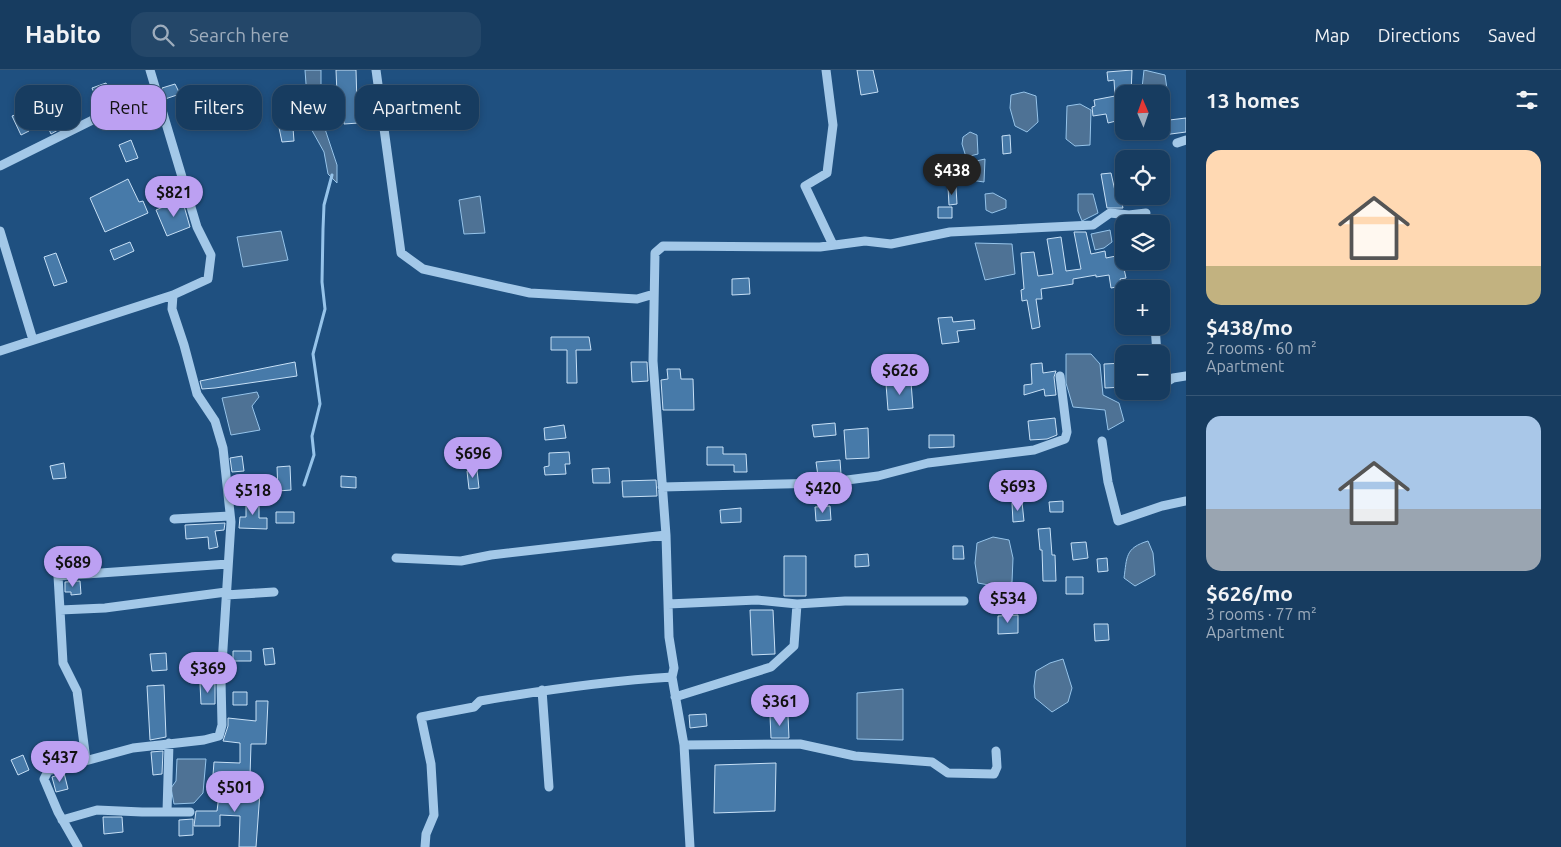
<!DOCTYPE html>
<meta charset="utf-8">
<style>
body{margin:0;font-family:Ubuntu,sans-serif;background:#244769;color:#f1f3f6;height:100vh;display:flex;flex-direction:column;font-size:19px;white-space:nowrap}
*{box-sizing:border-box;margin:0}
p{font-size:16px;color:#9eadbd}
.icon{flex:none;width:28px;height:28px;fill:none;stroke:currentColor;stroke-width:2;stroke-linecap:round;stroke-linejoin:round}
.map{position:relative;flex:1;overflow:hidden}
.side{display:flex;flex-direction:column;background:#173c60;width:375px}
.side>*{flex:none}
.banner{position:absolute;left:15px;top:15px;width:475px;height:45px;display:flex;gap:10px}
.needle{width:32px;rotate:358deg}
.tools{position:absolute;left:1115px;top:15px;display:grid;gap:10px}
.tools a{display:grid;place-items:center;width:55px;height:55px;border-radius:10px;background:#173c60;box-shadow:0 2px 8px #0003,0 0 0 1px #365675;font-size:25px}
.price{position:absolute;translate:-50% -42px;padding:0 11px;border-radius:18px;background:#bca0f2;color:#111;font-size:16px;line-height:32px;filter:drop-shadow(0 1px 2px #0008)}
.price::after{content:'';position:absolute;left:50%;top:30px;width:15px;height:11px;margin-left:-8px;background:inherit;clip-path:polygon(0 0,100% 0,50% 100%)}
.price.on{background:#222;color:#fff}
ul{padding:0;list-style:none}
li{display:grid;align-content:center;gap:10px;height:265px;padding:0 20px}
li+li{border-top:1px solid #365675}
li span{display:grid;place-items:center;height:155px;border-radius:15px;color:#555}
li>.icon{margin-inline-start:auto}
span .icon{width:90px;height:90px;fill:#fffc;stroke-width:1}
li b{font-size:21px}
h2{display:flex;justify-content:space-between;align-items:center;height:60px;padding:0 20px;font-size:21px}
.chip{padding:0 18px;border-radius:15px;background:#173c60;box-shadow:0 2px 8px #0003,0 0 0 1px #365675;font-size:18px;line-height:45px}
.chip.on{background:#bca0f2;color:#111}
header{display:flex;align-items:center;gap:30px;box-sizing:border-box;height:70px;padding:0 25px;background:#173c60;border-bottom:1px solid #365675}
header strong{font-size:24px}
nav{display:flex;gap:28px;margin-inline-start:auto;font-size:18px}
.search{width:350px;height:45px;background:#244769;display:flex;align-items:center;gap:12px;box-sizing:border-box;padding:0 18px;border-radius:15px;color:#9eadbd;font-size:19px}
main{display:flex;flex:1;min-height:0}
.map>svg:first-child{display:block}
.water{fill:#4e7295;stroke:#96c4ea}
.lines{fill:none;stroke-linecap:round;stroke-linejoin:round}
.stream{stroke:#96c4ea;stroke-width:3}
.building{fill:#477aa9;stroke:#c7e0f6}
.minor{stroke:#a3c8e8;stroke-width:9}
</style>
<header>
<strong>Habito</strong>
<div class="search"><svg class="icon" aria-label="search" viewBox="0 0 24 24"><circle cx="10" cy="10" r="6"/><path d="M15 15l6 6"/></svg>Search here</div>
<nav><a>Map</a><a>Directions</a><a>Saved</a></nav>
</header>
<main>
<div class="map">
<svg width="1186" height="777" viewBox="0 0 1186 777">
<rect width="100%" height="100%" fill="#1f5080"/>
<path class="water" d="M305,0H321V47L337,95V113L328,104L324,82L309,55Z
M1144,0L1165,5L1169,33L1161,36V24H1144L1142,18Z
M1024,22L1036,26L1038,52L1027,62L1015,56L1010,38L1011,25Z
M1080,34L1091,40L1090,75L1075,76L1066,69L1067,36Z
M970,62L977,65L978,84L966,87L962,74L963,67Z
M985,89L984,112L970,110L967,93Z
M993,123L1006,130V138L992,143L986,140L985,124Z
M1078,124H1093L1098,143L1082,151L1078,141Z
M480,126L485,163L464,164L459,130Z
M1110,160L1112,172L1104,178L1095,180L1091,164Z
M281,161L288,190L243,197L237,167Z
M975,173L1012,174L1015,204L985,210Z
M1066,284H1091L1100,294L1103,325L1119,333L1124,351L1108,360L1105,340L1073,337L1066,313Z
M257,322L259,327L252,336L260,360L231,365L222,328Z
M993,467L1009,470L1013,488L1012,512L994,516L978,513L975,493L977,473Z
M1148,471L1153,483L1155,505L1135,516L1124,508C1127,487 1125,478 1148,471Z
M1063,589L1072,618L1068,632L1052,642L1035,628L1034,616L1036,601L1050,593Z
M903,619V670L857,669V623Z
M177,689H206L203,723L194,733L174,734L171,718L176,711Z"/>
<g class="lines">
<path class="stream" d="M304,415L314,385L312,366L320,334L313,284L325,239L322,212L323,159L324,135L332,105"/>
</g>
<path class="building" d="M336,0H356L357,35L359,53L344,54L343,25L337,24Z
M857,0H873L878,22L861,25Z
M1132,0L1131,24H1124V28H1120L1124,49L1108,53L1106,44L1093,46L1092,37L1095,36L1094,30L1115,26L1114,10L1108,11L1107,2Z
M106,13L114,32L101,39L92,18Z
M175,14L180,24L165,29L162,18Z
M47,36L58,60L51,64L40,39Z
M20,43L29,61L21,65L12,46Z
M304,45L306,57L293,58L294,71L282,72L277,48Z
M1186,48V62L1163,65L1161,51Z
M1010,65L1011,83L1003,84L1002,66Z
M131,70L138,88L126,92L119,75Z
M1111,103L1115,121H1119L1123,138H1107L1101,104Z
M128,109L139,132L143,131L148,143L105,162L90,128Z
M948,117H956L957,134L949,135Z
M182,129L190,157L167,166L156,140Z
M938,137H952V148H938Z
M1074,162H1086L1091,184L1105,181L1106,188L1121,185L1126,208L1120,209L1122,216L1111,218L1109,205L1096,207V205L1073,209V214L1041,219L1042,229H1036L1040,257L1032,259L1027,230L1022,231L1021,220L1024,219L1021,183L1034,182L1038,206L1053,204L1047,169L1061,167L1066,201L1081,199Z
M130,172L134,181L114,190L110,180Z
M56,183L67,212L54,216L44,187Z
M749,208L750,224L732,225V209Z
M952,247L953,252L974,250L975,259L957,261L959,272L942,274L938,248Z
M551,267H589L591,280H576L577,313H567V280H551Z
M295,292L297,306L215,318L202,319L200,311Z
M631,292H647L648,311L632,312Z
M1042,293L1043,303L1056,301L1054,307L1056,325L1045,326L1044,319L1024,325V315L1032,314L1031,294Z
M1124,293V317L1105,318L1104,294Z
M667,299H680L681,309H693L694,340H663L661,310L668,309Z
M911,312L913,338L888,340L886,314Z
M1055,348L1057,365L1047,369L1030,370L1028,351Z
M835,353L836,365L814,367L812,355Z
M564,355L566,368L545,370L544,358Z
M868,358L869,388L846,389L844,360Z
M929,365H954V377L929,378Z
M707,377H723V384H746L747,402H734V395H707Z
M569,382L570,394H565L566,404L545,405L544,397L549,396V383Z
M242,386L244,401L232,402L230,388Z
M840,390L841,404L818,406L816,392Z
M64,393L66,408L53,409L50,396Z
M290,396L291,420L278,421L277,397Z
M609,398L610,413H593L592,399Z
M477,400L479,418L469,419L467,401Z
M341,406L356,407V418L341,417Z
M656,410L657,426L623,427L622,411Z
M246,427H259V448H267V459L239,458L240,447H246Z
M1063,431V442H1050L1049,432Z
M1022,432L1024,451L1013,452L1012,433Z
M830,436L831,450L816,451L815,437Z
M741,438V452L721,453L720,440Z
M276,442H294V453H276Z
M225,453L224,460L215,461L218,477L209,479L208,467L186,469L185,455Z
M1050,458L1052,485H1055L1056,511H1043L1042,480H1040L1038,459Z
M1086,472L1088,488L1073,490L1071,473Z
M953,476H963L964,489H953Z
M868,484L869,496L855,497V485Z
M784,486H806V526H784Z
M1107,488L1108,501L1098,502L1097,489Z
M1066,507H1083V524H1066Z
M80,511L81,524L71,525V522H65V512Z
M750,540H773L775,584L752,585Z
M1018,545V563L998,564V546Z
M1094,554H1108L1109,570L1095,571Z
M273,578L275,594L265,595L263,579Z
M233,581H251V591H233Z
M166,583L167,600L152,601L150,584Z
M200,614H215V634H201Z
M164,615L166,667L150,670L147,616Z
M233,622H247V635H233Z
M256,631H268L266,674H251L250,706L213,705L214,692L240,693V673L223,671L228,656V648L256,651Z
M706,644L707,656L690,658L689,645Z
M770,646H788L789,668H771Z
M163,681L162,704L153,705L151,682Z
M23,685L29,700L18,705L11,690Z
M776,693L775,741L714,743L715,695Z
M64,703L68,719L56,722L52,707Z
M220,717L260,722L256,777H239L240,746L220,745V756H194L196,741H217Z
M103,747H122L123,762L104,764Z
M193,749V765L179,766V750Z"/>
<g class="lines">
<path class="minor" d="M376,0L401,183L423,199L530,223L637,229L654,224
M826,0L833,55L827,103L805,116L833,175
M1177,73L1186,70
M0,96L155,19
M0,161L33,270
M1155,256L1157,284
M0,281L173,225L208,209L211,185L197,157L150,0
M1161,315L1173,308L1186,306
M1147,323L1150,321
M1102,371L1108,412L1118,451L1162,436L1186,431
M662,417L824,413L878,406L928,393L1034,380L1065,369L1067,362L1060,306
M174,449L230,446
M396,488L461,491L491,485L666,465
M226,525L274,522
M668,534L757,530L797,534L845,531H964
M60,540L58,506L228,494
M542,620L549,717
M675,627L771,597L794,576L797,534
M684,675L800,674L855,686L932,692L948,703L994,704L997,697L996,681
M86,690L77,621L63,593L60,540L105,538L226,522
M167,742L169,673
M62,750L97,740L142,742H190
M78,777L58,742L44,709L48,701L133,678L204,670L219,666L222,655L221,610L231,452L223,378L215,351L197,324L184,275L172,239L173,225
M425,777L426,764L434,745L431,694L421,647L474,637L480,631C544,620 607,611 672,607
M690,777L684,675L672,607L674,598L669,567L666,465L653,291L655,183L663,176L820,177L865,171L891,174L950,162L1093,155L1110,143L1129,145L1146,143"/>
</g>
</svg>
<div class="tools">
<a><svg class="needle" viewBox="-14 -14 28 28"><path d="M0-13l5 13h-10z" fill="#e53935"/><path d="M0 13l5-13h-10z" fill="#9eadbd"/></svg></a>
<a><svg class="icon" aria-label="locate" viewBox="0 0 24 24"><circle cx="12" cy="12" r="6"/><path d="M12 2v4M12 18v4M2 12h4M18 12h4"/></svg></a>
<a><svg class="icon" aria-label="layers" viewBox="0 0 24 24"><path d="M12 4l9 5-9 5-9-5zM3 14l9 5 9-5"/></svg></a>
<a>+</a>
<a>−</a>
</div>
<b class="price on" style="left:952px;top:126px">$438</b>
<b class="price" style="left:174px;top:148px">$821</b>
<b class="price" style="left:900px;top:326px">$626</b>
<b class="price" style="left:473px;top:409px">$696</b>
<b class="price" style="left:1018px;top:442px">$693</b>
<b class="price" style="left:823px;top:444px">$420</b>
<b class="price" style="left:253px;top:446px">$518</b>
<b class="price" style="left:73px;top:518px">$689</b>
<b class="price" style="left:1008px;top:554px">$534</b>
<b class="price" style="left:208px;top:624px">$369</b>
<b class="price" style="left:780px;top:657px">$361</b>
<b class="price" style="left:60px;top:713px">$437</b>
<b class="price" style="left:235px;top:743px">$501</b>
<div class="banner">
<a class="chip">Buy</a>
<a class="chip on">Rent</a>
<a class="chip">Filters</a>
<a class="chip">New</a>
<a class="chip">Apartment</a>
</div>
</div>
<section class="side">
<h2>13 homes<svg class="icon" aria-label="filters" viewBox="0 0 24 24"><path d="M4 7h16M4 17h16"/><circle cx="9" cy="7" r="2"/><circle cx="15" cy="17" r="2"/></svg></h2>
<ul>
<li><span style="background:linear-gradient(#ffd9b3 75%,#c2b280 0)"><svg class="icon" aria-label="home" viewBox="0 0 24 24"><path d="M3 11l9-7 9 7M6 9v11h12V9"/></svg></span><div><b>$438/mo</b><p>2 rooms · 60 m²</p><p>Apartment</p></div></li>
<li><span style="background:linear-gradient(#a9c7e8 60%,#9aa5b1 0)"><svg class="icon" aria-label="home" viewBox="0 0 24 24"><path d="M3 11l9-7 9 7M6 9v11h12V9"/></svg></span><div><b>$626/mo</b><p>3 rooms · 77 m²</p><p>Apartment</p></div></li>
</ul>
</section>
</main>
